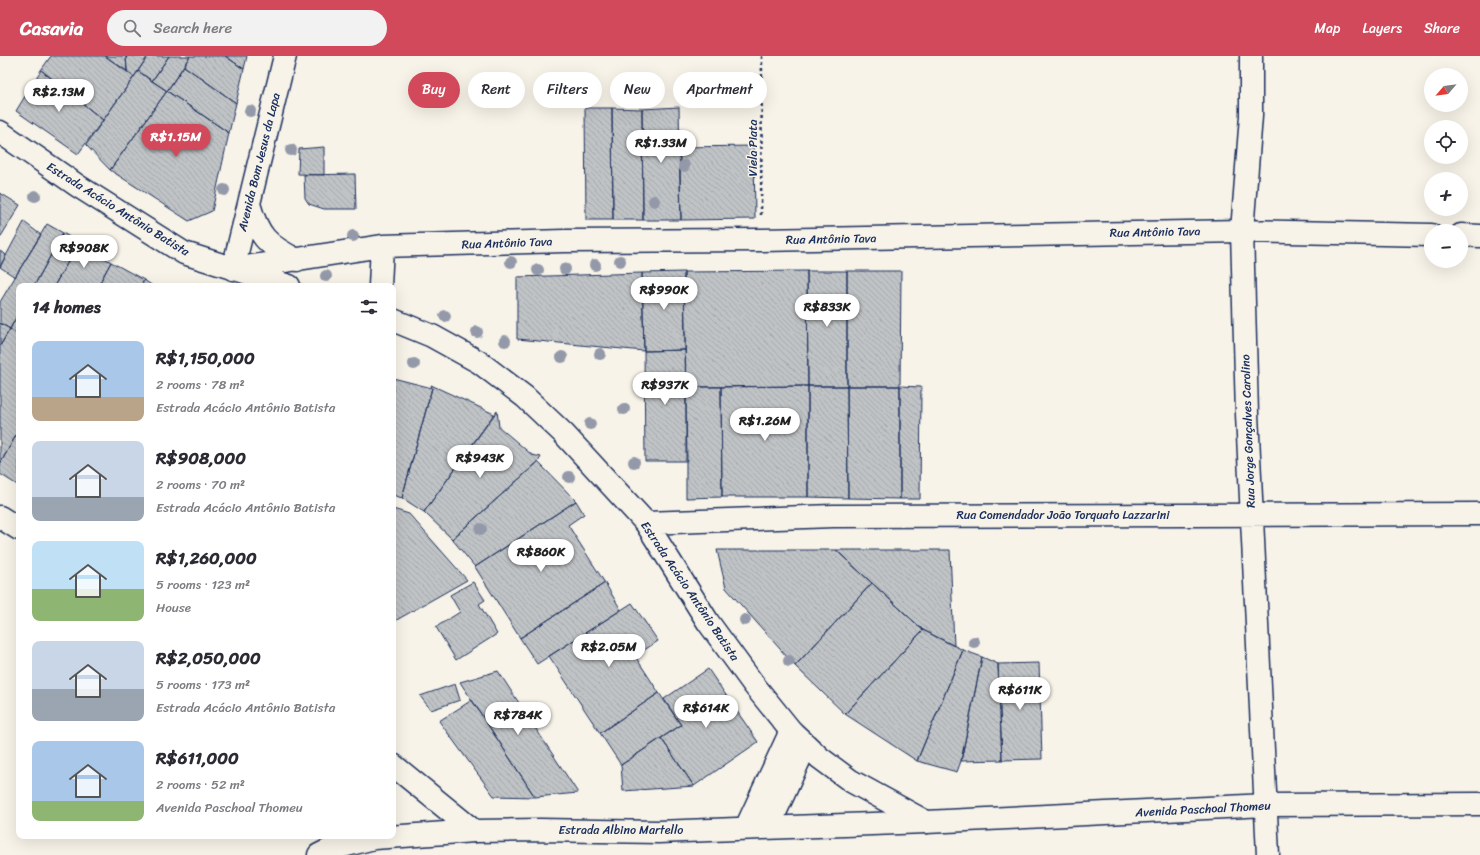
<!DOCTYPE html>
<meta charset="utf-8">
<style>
body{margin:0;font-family:Sriracha,sans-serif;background:#f2f2f3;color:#2b2b33;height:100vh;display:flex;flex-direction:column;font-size:15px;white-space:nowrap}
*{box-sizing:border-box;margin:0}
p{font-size:13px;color:#7c7c81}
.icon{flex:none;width:22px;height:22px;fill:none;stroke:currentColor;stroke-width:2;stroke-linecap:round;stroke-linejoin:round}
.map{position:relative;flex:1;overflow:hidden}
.sheet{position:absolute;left:16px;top:227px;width:380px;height:556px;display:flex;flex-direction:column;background:#fff;border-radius:8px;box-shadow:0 4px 16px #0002}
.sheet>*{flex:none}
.guide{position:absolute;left:408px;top:16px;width:380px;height:36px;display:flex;gap:8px}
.needle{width:26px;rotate:242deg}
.controls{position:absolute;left:1424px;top:12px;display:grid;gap:8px}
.controls a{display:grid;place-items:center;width:44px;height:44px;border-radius:50%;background:#fff;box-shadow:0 4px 16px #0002;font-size:20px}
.price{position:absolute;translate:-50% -34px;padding:0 9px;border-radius:14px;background:#fff;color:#222;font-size:13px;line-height:26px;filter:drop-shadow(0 1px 2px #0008)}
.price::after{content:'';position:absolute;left:50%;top:24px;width:12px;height:9px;margin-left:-6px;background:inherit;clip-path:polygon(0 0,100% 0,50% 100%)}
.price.selected{background:#d1495b;color:#fff}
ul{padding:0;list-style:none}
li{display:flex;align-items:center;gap:12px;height:100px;padding:0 16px}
li span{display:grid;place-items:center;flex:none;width:112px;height:80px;border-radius:8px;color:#555}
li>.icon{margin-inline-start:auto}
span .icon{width:48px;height:48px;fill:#fffc;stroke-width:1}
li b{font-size:17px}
h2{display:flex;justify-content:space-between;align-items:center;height:48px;padding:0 16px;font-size:17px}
.pill{padding:0 14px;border-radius:18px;background:#fff;box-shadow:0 4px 16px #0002;font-size:14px;line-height:36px}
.pill.selected{background:#d1495b;color:#fff}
header{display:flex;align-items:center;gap:24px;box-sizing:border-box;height:56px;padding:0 20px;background:#d1495b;color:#fff}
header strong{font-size:19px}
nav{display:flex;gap:22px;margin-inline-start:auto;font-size:14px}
.search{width:280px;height:36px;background:#f2f2f3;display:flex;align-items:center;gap:10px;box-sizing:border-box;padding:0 14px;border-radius:22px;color:#7c7c81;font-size:15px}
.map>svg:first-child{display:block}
.building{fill:url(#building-back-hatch);stroke:#1b2f5e}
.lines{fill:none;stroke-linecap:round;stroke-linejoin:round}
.minor-casing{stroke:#1b2f5e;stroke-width:25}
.major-casing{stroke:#1b2f5e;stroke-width:25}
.path{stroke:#1b2f5e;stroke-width:2.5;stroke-dasharray:3 3;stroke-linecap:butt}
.minor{stroke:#f7f3e8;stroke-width:22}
.major{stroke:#f7f3e8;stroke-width:22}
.tree{fill:#9399a9}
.labels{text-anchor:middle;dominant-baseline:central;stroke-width:3;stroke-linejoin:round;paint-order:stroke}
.street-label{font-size:12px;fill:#1b2f5e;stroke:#f7f3e8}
</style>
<header>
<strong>Casavia</strong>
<div class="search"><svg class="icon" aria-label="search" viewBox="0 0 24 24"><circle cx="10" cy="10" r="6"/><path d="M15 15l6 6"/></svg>Search here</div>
<nav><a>Map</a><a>Layers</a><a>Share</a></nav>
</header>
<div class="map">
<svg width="1480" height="799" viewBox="0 0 1480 799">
<defs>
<pattern id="building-back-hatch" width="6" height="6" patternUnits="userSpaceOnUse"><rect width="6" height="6" fill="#c0c3c5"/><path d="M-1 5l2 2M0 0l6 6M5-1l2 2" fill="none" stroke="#a4a8ac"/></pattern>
</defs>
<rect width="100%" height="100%" fill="#f7f3e8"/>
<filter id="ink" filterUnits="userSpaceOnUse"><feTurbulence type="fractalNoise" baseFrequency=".025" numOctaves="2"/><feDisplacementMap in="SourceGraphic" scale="8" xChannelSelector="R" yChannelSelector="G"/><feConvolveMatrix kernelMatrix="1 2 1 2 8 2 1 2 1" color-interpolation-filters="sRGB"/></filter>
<g filter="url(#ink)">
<path class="building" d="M51,0H105L134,21L103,64L41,14Z
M105,0H126L127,15Z
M126,0H148L134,21L127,15Z
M148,0H169L152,25L138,15Z
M169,0H190L167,35L152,25Z
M190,0H225L244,13L236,47L184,10Z
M225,0H247L244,13Z
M184,10L236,47L229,77L167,35Z
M41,14L103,64L78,98L16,55Z
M138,15L167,35L110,114L86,89Z
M167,35L229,77L212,155L189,165L110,114Z
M679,51L681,164H643L642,53Z
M585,52H612L613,164H586Z
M612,52L642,53L643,164H613Z
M754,90L755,163L681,164L679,91Z
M324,91V119L298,118L299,93Z
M355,118L356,153H324L309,148L305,142L304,119Z
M0,137L20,149L0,182Z
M24,166L41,179L15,221L0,211Z
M47,168L63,177L34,230H19V256L10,273L0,267V246Z
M63,177L79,187L54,230H34Z
M79,187L111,206L98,230H54Z
M0,195L6,199L0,211Z
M111,206L144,224L141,230H98Z
M807,215H847V330H808Z
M807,215L808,330L686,331L684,216Z
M847,215H901L900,330H847Z
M684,216L685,294L644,295L642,217Z
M642,217L644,295L517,283V221Z
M144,224L153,230H141Z
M19,256V279L10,273Z
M0,267L10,273L0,290Z
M10,273L19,279V374L0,408V290Z
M685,294L687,405H645L644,295Z
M393,322L432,332L402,442L393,439Z
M431,329L494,358L424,456L402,442L432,332Z
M808,330H847L848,442L808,441Z
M808,330V441H722L721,331Z
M847,330H900V443L848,442Z
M900,330L921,331L920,443H900Z
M686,331H721L722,441L686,442Z
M497,355L499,371L532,399L541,401L538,406L452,483L424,456Z
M19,374V430L0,418V408Z
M538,406L576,445L475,511L452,483Z
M576,445L584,458L568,469L605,527L520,582L475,511Z
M393,453L409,458L467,524L393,566Z
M717,494H836L872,527L795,610L726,532Z
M836,494H950L954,590L923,574Z
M473,526L485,544L479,548L497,578L456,604L436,571L460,556L450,539Z
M605,527L621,554L537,608L520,582Z
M872,527L923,574L845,658L795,610Z
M632,547L658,585L635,600L659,637L600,677L549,600Z
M923,574L963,594L917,705L845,658Z
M963,594L982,601L961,705L957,716L917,705Z
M982,601L998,608L1002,704L961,705Z
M1039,607L1042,703L1002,704L998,608Z
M708,613L758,686L694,730L661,682L681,669L664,643Z
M498,615L578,737L535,741L460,626Z
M455,628L460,644L431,654L420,640Z
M659,637L681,669L621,709L600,677Z
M472,644L535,741L494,740L439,665Z
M661,682L694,730L623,735L621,709Z"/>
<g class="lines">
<g class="minor-casing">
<path id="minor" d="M285,0L233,213L382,190L564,185L761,184L1242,175L1431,179
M1251,0V60L1242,175L1247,358L1268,799
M0,76L78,130L184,197L289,230
M249,148C258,180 267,189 297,204
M1461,179L1480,180
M380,230L382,190
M393,264L432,280L479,306L525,341L564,378L646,467L708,566L754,629L791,675L820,702L851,725L926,766
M0,461L19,473
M646,467L833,460L1480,458
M393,709L474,775"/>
</g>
<g class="major-casing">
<path id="major" d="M746,772L791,675
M768,772L806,689
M319,799L331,793L374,782L474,775L540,774L658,776L926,766L1266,749L1480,748"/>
</g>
<path class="path" d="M761,159L762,0"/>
<use href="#minor" class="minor"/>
<use href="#major" class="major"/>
</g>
<g class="tree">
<circle cx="250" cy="55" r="6"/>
<circle cx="291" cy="94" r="6"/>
<circle cx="684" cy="110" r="6"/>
<circle cx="224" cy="134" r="6"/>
<circle cx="35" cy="140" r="6"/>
<circle cx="654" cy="145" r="6"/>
<circle cx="353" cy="180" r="6"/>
<circle cx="620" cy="205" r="6"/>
<circle cx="511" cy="206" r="6"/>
<circle cx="595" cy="209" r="6"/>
<circle cx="565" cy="213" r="6"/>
<circle cx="538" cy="214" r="6"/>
<circle cx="326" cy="220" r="6"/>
<circle cx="445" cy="260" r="6"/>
<circle cx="477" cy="276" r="6"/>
<circle cx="505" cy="285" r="6"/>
<circle cx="600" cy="298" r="6"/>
<circle cx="562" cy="301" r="6"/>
<circle cx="414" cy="308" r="6"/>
<circle cx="624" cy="353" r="6"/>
<circle cx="590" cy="368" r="6"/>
<circle cx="634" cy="406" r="6"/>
<circle cx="569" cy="421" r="6"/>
<circle cx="481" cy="473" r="6"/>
<circle cx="745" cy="564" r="6"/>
<circle cx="974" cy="586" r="6"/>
<circle cx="789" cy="605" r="6"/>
</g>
</g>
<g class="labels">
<g class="street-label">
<text transform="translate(753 92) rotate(-90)">Viela Piata</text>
<text transform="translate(259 106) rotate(-76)">Avenida Bom Jesus da Lapa</text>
<text transform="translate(118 153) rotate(32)">Estrada Acácio Antônio Batista</text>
<text transform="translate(1155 176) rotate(-1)">Rua Antônio Tava</text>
<text transform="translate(831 183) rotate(-1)">Rua Antônio Tava</text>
<text transform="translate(507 187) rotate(-2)">Rua Antônio Tava</text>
<text transform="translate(1248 375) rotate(-92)">Rua Jorge Gonçalves Carolino</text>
<text x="1063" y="459">Rua Comendador João Torquato Lazzarini</text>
<text transform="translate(690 535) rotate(56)">Estrada Acácio Antônio Batista</text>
<text transform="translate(1203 753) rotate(-3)">Avenida Paschoal Thomeu</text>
<text x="621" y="774">Estrada Albino Martello</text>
</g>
</g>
</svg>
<div class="controls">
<a><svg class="needle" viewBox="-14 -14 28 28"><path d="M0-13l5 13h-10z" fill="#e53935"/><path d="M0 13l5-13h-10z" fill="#7c7c81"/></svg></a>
<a><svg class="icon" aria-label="locate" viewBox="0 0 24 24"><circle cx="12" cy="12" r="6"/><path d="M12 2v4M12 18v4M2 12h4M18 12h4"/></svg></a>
<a>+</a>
<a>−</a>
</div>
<b class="price" style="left:59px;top:57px">R$2.13M</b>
<b class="price selected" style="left:176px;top:102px">R$1.15M</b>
<b class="price" style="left:661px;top:108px">R$1.33M</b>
<b class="price" style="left:84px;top:213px">R$908K</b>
<b class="price" style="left:664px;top:255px">R$990K</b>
<b class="price" style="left:827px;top:272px">R$833K</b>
<b class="price" style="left:665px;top:350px">R$937K</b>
<b class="price" style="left:765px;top:386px">R$1.26M</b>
<b class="price" style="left:480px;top:423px">R$943K</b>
<b class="price" style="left:541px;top:517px">R$860K</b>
<b class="price" style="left:609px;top:612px">R$2.05M</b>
<b class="price" style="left:1020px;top:655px">R$611K</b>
<b class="price" style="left:706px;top:673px">R$614K</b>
<b class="price" style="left:518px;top:680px">R$784K</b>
<div class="guide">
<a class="pill selected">Buy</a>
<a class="pill">Rent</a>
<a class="pill">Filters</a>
<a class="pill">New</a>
<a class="pill">Apartment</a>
</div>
<section class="sheet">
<h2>14 homes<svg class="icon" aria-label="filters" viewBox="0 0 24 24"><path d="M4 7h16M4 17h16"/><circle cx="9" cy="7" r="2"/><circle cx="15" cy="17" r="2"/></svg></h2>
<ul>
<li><span style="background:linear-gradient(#a9c7e8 70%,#b9a48a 0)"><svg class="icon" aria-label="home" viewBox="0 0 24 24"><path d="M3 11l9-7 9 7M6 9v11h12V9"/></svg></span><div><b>R$1,150,000</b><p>2 rooms · 78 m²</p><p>Estrada Acácio Antônio Batista</p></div></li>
<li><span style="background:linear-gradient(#c9d6e8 70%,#9aa5b1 0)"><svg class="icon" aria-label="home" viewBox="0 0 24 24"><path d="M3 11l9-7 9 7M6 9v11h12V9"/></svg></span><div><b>R$908,000</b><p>2 rooms · 70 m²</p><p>Estrada Acácio Antônio Batista</p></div></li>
<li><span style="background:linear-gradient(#bfe0f5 60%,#8fb573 0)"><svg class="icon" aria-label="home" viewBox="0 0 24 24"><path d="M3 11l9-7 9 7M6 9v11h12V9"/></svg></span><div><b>R$1,260,000</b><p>5 rooms · 123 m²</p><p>House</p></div></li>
<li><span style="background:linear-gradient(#c9d6e8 60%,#9aa5b1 0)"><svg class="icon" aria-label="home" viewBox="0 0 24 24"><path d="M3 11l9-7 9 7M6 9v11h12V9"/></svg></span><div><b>R$2,050,000</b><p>5 rooms · 173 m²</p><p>Estrada Acácio Antônio Batista</p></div></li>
<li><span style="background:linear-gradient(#a9c7e8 75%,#8fb573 0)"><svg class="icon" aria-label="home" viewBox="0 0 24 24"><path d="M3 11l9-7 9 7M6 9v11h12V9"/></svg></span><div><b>R$611,000</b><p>2 rooms · 52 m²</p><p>Avenida Paschoal Thomeu</p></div></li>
</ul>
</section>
</div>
